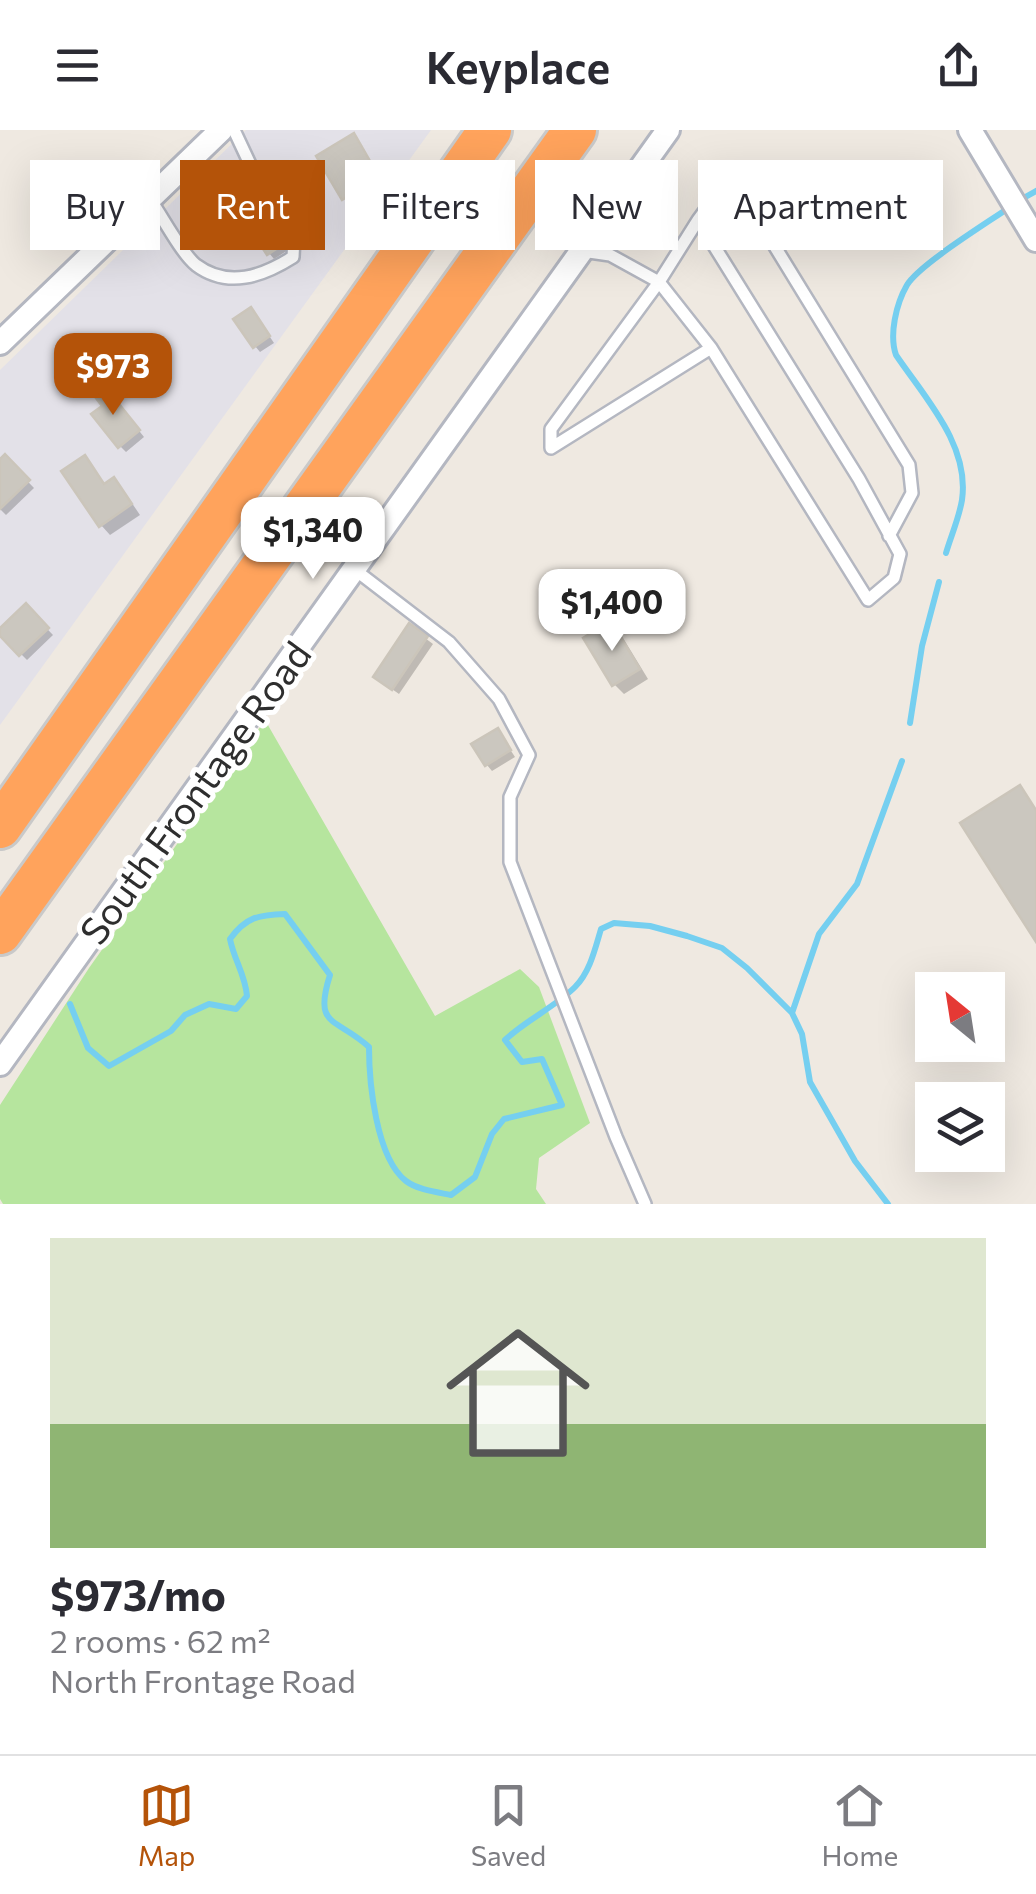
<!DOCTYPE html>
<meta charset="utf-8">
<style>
body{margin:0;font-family:Commissioner,sans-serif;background:#f7f7f7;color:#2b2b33;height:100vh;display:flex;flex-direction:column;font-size:38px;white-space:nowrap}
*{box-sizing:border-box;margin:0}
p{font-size:32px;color:#7c7c81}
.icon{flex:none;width:55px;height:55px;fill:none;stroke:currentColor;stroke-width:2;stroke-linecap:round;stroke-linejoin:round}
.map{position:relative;height:1074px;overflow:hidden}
.drawer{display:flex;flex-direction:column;background:#fff;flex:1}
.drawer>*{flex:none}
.hud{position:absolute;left:30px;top:30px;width:978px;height:90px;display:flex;gap:20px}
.needle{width:65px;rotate:330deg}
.fabs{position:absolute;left:915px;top:842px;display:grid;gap:20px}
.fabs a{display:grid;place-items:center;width:90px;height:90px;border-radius:0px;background:#fff;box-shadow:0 10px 40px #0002;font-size:50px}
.price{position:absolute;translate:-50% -85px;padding:0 22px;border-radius:20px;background:#fff;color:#222;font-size:32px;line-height:65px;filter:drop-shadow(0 2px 5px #0008)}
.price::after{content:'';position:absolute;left:50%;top:60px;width:30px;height:22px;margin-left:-15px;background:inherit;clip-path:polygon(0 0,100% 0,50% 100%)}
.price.selected{background:#b45309;color:#fff}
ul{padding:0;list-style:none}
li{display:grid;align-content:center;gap:20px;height:530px;padding:0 50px}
li span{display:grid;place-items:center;height:310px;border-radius:0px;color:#555}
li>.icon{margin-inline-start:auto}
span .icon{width:180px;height:180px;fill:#fffc;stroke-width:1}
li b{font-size:42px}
.pill{padding:0 35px;border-radius:0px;background:#fff;box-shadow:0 10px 40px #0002;font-size:35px;line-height:90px}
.pill.selected{background:#b45309;color:#fff}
header{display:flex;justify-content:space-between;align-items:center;height:130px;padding:0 50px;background:#fff;font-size:45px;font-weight:600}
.tabs{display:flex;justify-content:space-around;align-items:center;height:140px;border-top:2px solid #e1e1e2;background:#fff;font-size:28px;color:#7c7c81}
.tabs a{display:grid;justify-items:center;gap:5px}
.tabs .selected{color:#b45309}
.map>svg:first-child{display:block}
.industrial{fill:#e3e1e8}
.green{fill:#b6e59e}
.shadow{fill:#0003}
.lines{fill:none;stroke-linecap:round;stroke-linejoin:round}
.stream{stroke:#75cff0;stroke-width:6}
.building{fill:#cbc7bf;stroke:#cbc5ba;stroke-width:2.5}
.lane-casing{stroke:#b4b7c1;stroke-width:16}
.street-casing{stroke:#b4b7c1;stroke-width:28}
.highway-casing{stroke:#c9c9c9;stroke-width:48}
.lane{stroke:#fff;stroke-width:11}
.street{stroke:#fff;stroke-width:22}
.highway{stroke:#ffa35c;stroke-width:42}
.labels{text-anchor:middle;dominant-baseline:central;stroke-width:10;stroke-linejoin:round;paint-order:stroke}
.street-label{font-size:38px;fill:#2e2e2e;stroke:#fff}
</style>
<header><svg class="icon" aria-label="menu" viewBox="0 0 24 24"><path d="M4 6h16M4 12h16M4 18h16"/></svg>Keyplace<svg class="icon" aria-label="share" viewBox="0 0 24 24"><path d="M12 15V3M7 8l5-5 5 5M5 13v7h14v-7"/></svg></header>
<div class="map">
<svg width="1036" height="1074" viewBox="0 0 1036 1074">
<rect width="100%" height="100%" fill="#efe9e1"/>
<path class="industrial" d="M246,0H431L0,595V240Z"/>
<path class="green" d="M265,590L435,886L520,839L539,857L590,993L539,1028L536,1059L546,1074H3L0,1069V975L89,838Z"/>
<path class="shadow" d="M353,6L378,41L366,49L375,65L353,78L344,68Z
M262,83L288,120L274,129L269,123Z
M256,186L274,213L260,222L255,216Z
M109,263L144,307L126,322L120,316L105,276Z
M5,328L34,358L6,385L0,379V332Z
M84,328L106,355L113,350L123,360L140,385L110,405L101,395Z
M26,477L53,505L27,530L0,503Z
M611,494L620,503L648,549L624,564L614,554Z
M410,497L433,514L399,564L382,552Z
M498,601L515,627L492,641L487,635Z"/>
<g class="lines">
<path class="stream" d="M1020,70L1036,61
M946,423C951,406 959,388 962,370C970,315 925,268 896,225C889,205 896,174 907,155C920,134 987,93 1010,77
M910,593L922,516L939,452
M70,874L88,918L109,936L171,901L185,885L209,874L236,879L247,866C245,844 234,830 230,809C246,787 258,785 285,784L330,845C313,898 336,887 369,917C369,952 376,1028 406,1051C418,1060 436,1062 451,1065L475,1047L492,1004L504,989L562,975L542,929L522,932L505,910C526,890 555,877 575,857C590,842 595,819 601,799L614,793L650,796L687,806L722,818L747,838L792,883L802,904L810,952L855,1031L888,1074
M792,883L819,804L857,754L902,631"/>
</g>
<path class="building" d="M354,3L370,31L358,38L367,54L342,70L316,26Z
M262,80L284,114L267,125L245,91Z
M251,177L270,206L253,218L233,189Z
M103,254L140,300L118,318L91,284L102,276L92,263Z
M5,324L30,350L0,379V329Z
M85,325L104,354L114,347L132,374L99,397L61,341Z
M26,473L49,498L19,526L0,506V498Z
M611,491L640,539L612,556L583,508Z
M409,493L428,506L392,560L373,547Z
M498,598L511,620L485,636L471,614Z
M1020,655L1036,680V812L960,693Z"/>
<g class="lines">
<g class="lane-casing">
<path id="lane" d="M150,69C162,86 181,123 196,135C228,159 263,146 293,127L294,108L273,83L234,0
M698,90L659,152L711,218L868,470L894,448L900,424L859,349L698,90L731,45L909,335L912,363L889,406
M582,121L610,125L659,152L551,299V318L711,218
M354,439L449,512L499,569L529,625L510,667V732L616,1007L645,1074"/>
</g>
<g class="street-casing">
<path id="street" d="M970,0L1036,110
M0,213L221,0
M0,934L668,0"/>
</g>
<g class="highway-casing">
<path id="highway" d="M0,697L490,0
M0,803L575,0"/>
</g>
<use href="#lane" class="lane"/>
<use href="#street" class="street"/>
<use href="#highway" class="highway"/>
</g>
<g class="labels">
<g class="street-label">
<text transform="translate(194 662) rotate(-54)">South Frontage Road</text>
</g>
</g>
</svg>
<div class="fabs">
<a><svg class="needle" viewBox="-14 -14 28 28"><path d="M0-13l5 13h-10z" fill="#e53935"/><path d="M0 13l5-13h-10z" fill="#7c7c81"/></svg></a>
<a><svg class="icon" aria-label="layers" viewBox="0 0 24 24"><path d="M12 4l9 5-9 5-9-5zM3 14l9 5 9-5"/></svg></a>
</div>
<b class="price selected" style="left:113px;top:288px">$973</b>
<b class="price" style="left:313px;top:452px">$1,340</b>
<b class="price" style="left:612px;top:524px">$1,400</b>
<div class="hud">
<a class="pill">Buy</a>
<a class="pill selected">Rent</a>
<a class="pill">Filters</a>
<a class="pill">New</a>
<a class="pill">Apartment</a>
</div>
</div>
<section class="drawer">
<ul>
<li><span style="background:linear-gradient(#dfe7d0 60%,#8fb573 0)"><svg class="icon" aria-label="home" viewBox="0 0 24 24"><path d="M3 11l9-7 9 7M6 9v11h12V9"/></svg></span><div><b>$973/mo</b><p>2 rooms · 62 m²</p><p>North Frontage Road</p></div></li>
</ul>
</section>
<nav class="tabs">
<a class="selected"><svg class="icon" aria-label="map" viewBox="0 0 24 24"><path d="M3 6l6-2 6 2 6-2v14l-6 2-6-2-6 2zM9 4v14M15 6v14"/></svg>Map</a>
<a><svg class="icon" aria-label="saved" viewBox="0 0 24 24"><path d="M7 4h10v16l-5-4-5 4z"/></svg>Saved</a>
<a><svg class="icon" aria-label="home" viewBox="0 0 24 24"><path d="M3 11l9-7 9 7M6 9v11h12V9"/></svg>Home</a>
</nav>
